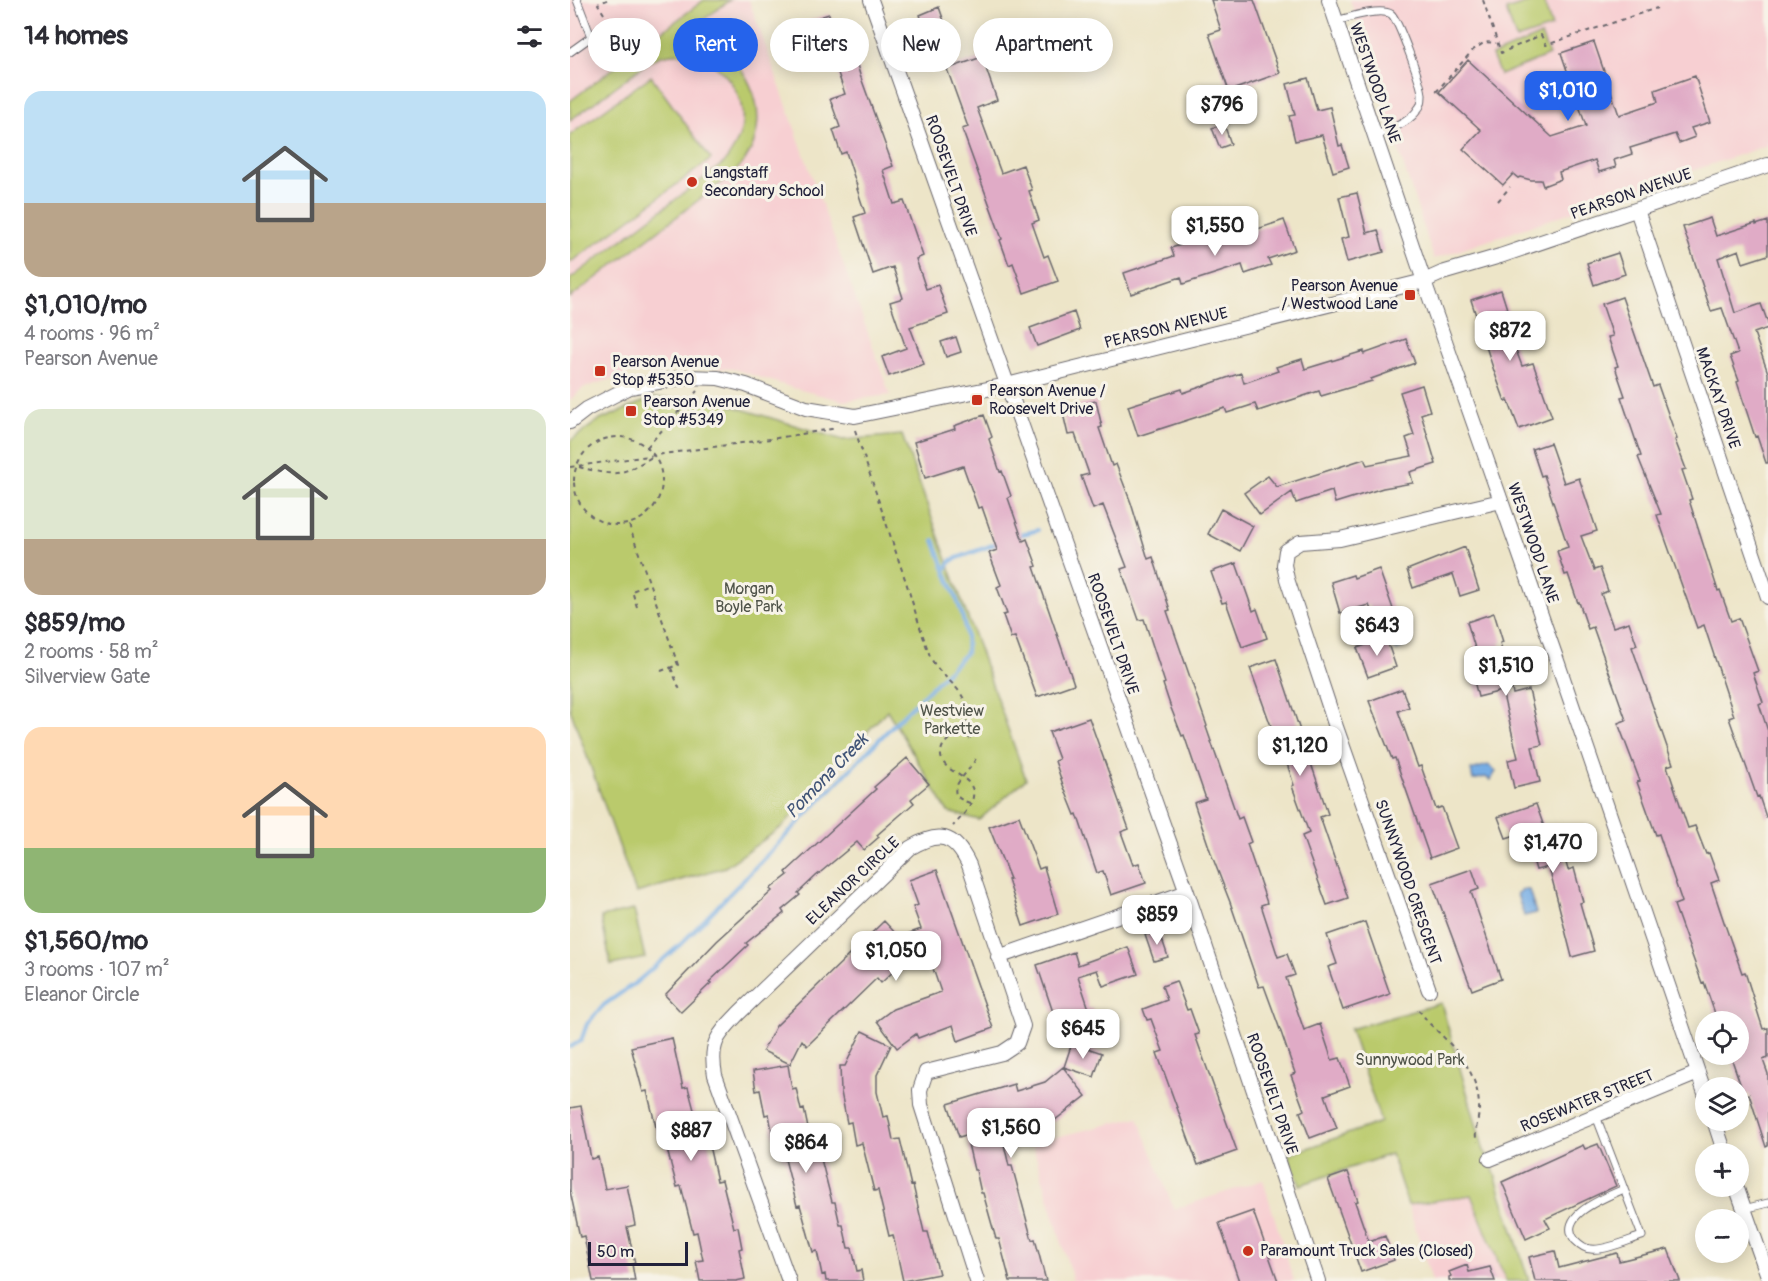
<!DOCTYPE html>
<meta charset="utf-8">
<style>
body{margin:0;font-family:Pangolin,sans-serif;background:#f2f2f3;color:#2b2b33;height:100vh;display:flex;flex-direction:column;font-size:22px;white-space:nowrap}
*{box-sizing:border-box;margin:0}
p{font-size:20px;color:#7c7c81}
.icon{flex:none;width:33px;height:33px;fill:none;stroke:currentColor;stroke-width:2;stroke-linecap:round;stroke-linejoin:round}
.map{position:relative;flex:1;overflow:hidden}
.side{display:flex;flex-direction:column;background:#fff;width:570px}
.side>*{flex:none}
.hud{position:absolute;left:18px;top:18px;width:570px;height:54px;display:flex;gap:12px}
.controls{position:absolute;left:1125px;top:1011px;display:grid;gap:12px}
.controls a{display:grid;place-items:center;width:54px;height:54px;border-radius:50%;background:#fff;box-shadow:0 3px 15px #0003;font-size:30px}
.scale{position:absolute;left:18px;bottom:15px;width:100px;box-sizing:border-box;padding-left:6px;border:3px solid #22223b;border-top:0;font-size:16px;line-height:21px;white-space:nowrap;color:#22223b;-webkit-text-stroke:4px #f7f3e8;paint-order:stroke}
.price{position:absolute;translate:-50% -51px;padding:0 14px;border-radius:12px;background:#fff;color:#222;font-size:20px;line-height:39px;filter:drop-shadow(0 2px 3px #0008)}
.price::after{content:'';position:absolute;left:50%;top:36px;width:18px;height:14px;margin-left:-9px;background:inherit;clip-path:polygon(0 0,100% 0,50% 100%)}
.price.current{background:#2563eb;color:#fff}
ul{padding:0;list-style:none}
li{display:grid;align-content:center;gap:12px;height:318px;padding:0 24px}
li span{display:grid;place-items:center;height:186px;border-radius:18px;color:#555}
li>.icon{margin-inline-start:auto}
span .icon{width:108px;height:108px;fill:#fffc;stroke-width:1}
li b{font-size:26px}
h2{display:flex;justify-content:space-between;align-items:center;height:72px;padding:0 24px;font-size:26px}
.tag{padding:0 21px;border-radius:27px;background:#fff;box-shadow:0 3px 15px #0003;font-size:21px;line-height:54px}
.tag.current{background:#2563eb;color:#fff}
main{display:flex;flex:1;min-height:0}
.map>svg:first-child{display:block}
.built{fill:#f7cfd2}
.green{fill:#baca6c;stroke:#6e7654;stroke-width:1.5}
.water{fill:#76ade5;stroke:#4c6890;stroke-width:1.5}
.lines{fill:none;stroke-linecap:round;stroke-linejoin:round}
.stream{stroke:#76ade5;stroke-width:4}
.building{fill:#e0abc6}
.service-casing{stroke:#69666c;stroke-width:9}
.minor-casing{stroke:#69666c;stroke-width:16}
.path{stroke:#69666c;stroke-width:2;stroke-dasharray:4.5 4.5;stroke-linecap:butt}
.service{stroke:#fff;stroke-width:7}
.minor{stroke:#fff;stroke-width:14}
.poi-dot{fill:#c8321e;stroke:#f7f3e8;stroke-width:2}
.labels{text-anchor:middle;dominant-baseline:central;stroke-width:6;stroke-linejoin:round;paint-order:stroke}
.street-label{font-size:16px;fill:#22223b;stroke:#f7f3e8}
.poi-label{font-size:16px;fill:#22223b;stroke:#f7f3e8;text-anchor:start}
.park-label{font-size:16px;fill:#50544a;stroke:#f7f3e8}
.water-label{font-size:18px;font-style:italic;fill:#3f5376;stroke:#f7f3e8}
</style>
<main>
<section class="side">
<h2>14 homes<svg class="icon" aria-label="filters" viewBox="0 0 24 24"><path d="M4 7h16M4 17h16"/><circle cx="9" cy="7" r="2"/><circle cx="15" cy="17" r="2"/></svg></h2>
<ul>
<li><span style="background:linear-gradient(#bfe0f5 60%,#b9a48a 0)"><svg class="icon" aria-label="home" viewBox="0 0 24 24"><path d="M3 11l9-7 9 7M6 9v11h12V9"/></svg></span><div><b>$1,010/mo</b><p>4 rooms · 96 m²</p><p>Pearson Avenue</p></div></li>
<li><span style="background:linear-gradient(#dfe7d0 70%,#b9a48a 0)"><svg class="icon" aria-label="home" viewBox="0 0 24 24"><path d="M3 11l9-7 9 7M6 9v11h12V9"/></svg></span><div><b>$859/mo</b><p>2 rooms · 58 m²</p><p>Silverview Gate</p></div></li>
<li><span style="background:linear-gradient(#ffd9b3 65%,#8fb573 0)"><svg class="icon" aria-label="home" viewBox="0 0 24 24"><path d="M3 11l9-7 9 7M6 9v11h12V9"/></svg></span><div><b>$1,560/mo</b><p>3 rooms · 107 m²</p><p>Eleanor Circle</p></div></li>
</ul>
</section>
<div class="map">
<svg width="1198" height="1281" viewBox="0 0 1198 1281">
<rect width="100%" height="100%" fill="#f7f3e8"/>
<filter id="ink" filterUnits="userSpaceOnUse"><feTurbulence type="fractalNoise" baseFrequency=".0167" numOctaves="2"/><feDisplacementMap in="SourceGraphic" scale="12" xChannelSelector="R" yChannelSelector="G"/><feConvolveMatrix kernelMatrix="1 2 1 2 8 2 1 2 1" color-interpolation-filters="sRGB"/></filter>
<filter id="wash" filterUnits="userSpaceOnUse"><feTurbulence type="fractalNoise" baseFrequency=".008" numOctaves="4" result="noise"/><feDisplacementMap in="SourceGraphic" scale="24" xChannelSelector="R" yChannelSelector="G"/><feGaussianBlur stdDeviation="1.35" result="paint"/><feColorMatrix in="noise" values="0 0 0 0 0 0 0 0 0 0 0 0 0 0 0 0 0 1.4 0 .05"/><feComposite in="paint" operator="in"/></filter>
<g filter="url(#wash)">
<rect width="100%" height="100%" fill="#ede5c8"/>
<path class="built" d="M0,0H179L320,395L274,401L223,388L164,369L86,365L13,388L0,400Z
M780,0H1198V145L864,259Z
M568,1117L604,1209L693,1180L724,1281H503L462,1143Z
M901,1195L936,1281H862L838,1205Z"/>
<path class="green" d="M134,0H160L109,38C120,40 131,41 141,45C177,61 196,105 184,142C180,155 172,164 164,173L0,298V279L155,162C163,150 171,138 172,124C177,81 132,43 91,56C77,61 67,71 56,79C37,93 19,107 0,120V101Z
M966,0H973L982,27L946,39L936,10Z
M971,35L979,55L930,75L922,56Z
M81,76L141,159L0,263V135Z
M82,398L139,399L273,440L332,435L456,779L409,820L378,812L317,710L212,827L155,867L66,893L0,709V441L28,421Z
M64,910L75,958L41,965L31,917Z
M871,1003L914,1151L920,1159L959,1281H936L901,1195L838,1205L821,1154L730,1185L718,1155L811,1122L780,1029Z"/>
<path class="water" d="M836,635L840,638V642L827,651L821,644V641Z
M918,765L926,771L921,780L915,777L903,780L901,770Z
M953,890H959L966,913L954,916L947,894Z"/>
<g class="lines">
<path class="stream" d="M446,536L468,530
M364,540L375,570
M0,1047L11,1041L17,1024L34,1005L68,981L112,943L327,721L396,653C399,624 386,597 375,570L382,560L428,543"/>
</g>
<g id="blocks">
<path class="building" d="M641,0H684L710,73L659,91L639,34L651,30Z
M369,7L381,41L362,48L350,15Z
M259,14L269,44L251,49L241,20Z
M1024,42L1049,115L1088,102L1085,90L1125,76L1140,122L1121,128L1125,137L1109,143L1105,134L1060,148L1062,154L1044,160L1046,167L1029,172L1025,160L989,172L991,179L973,186L971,180H961L950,177L948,178L943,174L933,185L893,149L911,130L869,92L898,60L982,137L1016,126L991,53Z
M283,51L290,75L323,166L313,170L324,204L334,201L353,256L346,259L356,289L368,285L378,314L340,327L354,364L319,376L312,357L336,348L320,302L333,298L323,267L303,274L284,217L295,213L287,189H288L276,152L271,154L263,130L270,127L260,99L275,94L263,58Z
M412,57L427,100L407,108L431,173L453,165L462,190L459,191L469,220L462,223L474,257L478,255L488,281L454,293L443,263L439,265L430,240L432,239L392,129L398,127L377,69Z
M738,78L747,110L760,107L769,146L772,145L779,167L763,172L752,135L725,141L719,116L725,115L717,84Z
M654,124L661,144L650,148L642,128Z
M787,193L797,233L808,230L814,252L777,262L771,239L779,237L769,197Z
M1140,218L1146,236L1186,223V225L1198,221V255L1173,263L1169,250L1148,258L1165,313L1191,304L1198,323V328L1184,333L1198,373V463H1196L1187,436L1185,437L1167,382L1169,381L1160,356L1168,353L1152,308L1141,311L1113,227Z
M714,220L725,250L698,259L701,265L675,274L672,265L613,284L611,277L561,294L554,273L604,256L601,248L656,231L658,239Z
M1048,253L1055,274L1024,285L1017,263Z
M931,290L946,337L942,339L952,366L963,363L982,417L949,429L938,400L935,401L924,371L901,300Z
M1052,297L1083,387L1088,385L1107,439L1105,440L1116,469L1112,470L1122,499L1119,500L1148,591L1150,590L1161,621L1169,618L1188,671L1183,673L1193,702L1189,704L1198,731V817H1196L1189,796L1187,797L1159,718L1164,716L1134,625L1127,628L1096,541L1087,515L1091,514L1068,457L1071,456L1051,397L1055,396L1045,367L1048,366L1038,337L1043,336L1032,304Z
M504,312L510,330L467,346L460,328Z
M386,337L391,352L376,357L371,342Z
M836,339L845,363L801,379L802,381L751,396L749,391L688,411L685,404L657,413L655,408L568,436L558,406L612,389L613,393L671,373L674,383L708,371L706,367L732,359L735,369L794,351V354Z
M852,385L860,411L851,414L866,464L840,472L843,483L813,488L765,503L762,491L726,503L722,492L690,515L674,493L698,476L707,487L794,459L797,465L842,456L836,438L844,435L830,392Z
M526,401L532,427L529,428L542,466L546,464L561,503L578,559L583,557L600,610L597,611L637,726L636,727L668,819L672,817L681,842L677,844L697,903L691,905L708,957L717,954L725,975L716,978L734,1030L750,1024L762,1060L770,1058L780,1086L755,1095L767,1128L740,1138L730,1112L734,1110L721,1075L725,1073L712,1035L694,986L689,987L660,902L642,856L624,803L636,799L614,735L612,736L601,708L593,684L595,683L574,619L569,620L551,569L557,567L533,505L523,509L511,476L519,474L505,434L498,435L492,409Z
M414,415L422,437L419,439L430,472L432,471L441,496L438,498L453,541L457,539L467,566L464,567L504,684L467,697L445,637L441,638L433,615L437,614L427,587L431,585L419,553L427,550L412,507L408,508L393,466L355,478L344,442L385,429L384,426Z
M980,443L994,483L1009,478L1027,531L1011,536L1024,570L1030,568L1038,591L1031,594L1043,627L1059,622L1067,645L1062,647L1103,764L1097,766L1118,828L1125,826L1136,854L1139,853L1149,880L1141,883L1154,922L1172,973L1175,972L1193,1029L1198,1028V1058L1193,1060L1198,1074V1146L1196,1147L1179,1094L1174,1095L1160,1054H1168V1022H1148L1134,982L1132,983L1104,905L1112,902L1100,867L1089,834L1086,835L1067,782L1070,781L1048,723L1056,720L1023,627L1018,629L1009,602L1008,603L998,574L995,575L987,551L998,547L974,475L971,476L962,449Z
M651,509L683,526L670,551L638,534Z
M895,547L909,590L890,596L883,574L843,588L837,570Z
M666,563L683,611L687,609L697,638L672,647L656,602L652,603L641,572Z
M809,569L823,609L803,615L799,605L770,613L761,582L783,575L784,578Z
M924,613L933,642L930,643L943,694L959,690L972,745L962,747L970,782L944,788L938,760L948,758L932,691L908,697L899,660L908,658L897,622Z
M816,638L826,667L798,677L787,648Z
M706,659L758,814L750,817L778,898L757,905L732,836L739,833L722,786L724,785L708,736L705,737L680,668Z
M832,689L839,707L828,711L848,767L851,766L866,809L872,807L887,848L860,858L825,758L822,759L799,701Z
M519,718L559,829L551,832L563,865L569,863L576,883L541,895L533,871L527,873L507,814L505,815L493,785L485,761L489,759L479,732Z
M337,758L359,784L341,799L344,803L307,835L309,837L294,850L287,842L246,876L228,893L230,895L212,910L214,913L176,943L178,945L139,982L141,983L111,1012L95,995L147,941L202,891L200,889L218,875L216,872L306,789L304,787Z
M966,804L979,841L989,838L998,870L1004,868L1013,902L1010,903L1024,951L1002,957L979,867L966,870L955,832L936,838L928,817Z
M449,816L469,869L474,867L488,914L453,926L438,880L440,879L419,827Z
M902,869L909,889L901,892L931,979L902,990L862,883Z
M367,870L423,1028L388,1041L383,1025L348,1038L346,1034L327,1048L307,1021L323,1009L371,992L356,948L352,949L347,938L320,963L326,969L311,983L307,978L237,1046L232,1040L220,1064L193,1051L206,1026L314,921L329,937L351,929L343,907L348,905L339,880Z
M795,922L820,994L773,1010L758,967L767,964L757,935Z
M589,930L598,957L584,961L575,935Z
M558,947L568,974L533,986L527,970L508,976L519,1009L522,1008L529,1031L498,1040L489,1010L483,1012L467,965L504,952L508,965Z
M606,981L617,1010L620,1009L629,1034L625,1035L667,1151L628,1165L587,1053L593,1051L581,1019L577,1020L573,1009L597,1000L592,986Z
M292,1031L321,1045L307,1075V1092L313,1117L318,1116L323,1140L330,1139L341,1186L343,1185L354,1232H358L369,1274L333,1281L323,1235L319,1236L308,1190L304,1191L292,1143L285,1145L281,1122L277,1123L271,1092L270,1066H275Z
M102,1038L113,1088L118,1087L130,1133L136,1132L147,1181L152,1180L164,1228L168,1227L172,1248L169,1249L175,1279L166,1281H130L126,1261L133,1260L127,1232L123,1233L111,1186L107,1187L94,1138L89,1139L77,1091L73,1092L61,1047Z
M502,1043L532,1053L524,1077L494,1067Z
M218,1065L222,1089L226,1088L231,1110L234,1109L239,1133L242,1132L247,1156L250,1155L262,1202H265L270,1225H273L278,1248H282L287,1271L291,1270L293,1281H256L255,1274L252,1275L247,1251L243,1252L230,1205L227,1206L215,1159H212L207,1136L203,1137L199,1114L195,1115L190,1090L186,1091L183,1071Z
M493,1067L516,1096L485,1120L463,1127L460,1117L430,1127L439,1166H442L462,1240L465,1239L476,1281H440L429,1239H426L413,1193H411L406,1170H404L396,1135L389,1137L378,1104L444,1084L446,1091L475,1082Z
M11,1106L21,1159L28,1157L35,1189L57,1185L65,1225L57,1227L65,1263L62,1264L65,1281H23L14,1236L10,1237L0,1191V1108Z
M1028,1144L1046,1186L975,1219L980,1228L956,1239L932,1182L1013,1145L1015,1149Z
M778,1172L788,1201L785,1202L799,1242L815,1236L824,1260L791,1272L758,1179Z
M683,1211L708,1281H669L649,1223Z
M1098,1249L1110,1281H965L959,1257L985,1251L989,1268L1047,1253L1049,1261Z
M897,1265L899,1272L920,1267L925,1281H879V1277L881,1276L879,1272Z"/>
</g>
</g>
<g filter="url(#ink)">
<use href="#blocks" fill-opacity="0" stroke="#69666c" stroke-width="1.5"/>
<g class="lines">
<g class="service-casing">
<path id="service" d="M7,0L21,37
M766,21C777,18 810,7 821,14C828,19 853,87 852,96C852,101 851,106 848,109C840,123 819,129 805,136
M0,52L21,37L36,24
M1026,1116L1072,1236C1059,1240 1035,1251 1021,1249C1015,1249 1009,1244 1005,1240C985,1215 1039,1196 1054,1189
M1174,1209L1198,1203"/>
</g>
<g class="minor-casing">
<path id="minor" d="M301,0L617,892L748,1281
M759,0L854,281L985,655L1136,1096
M1067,210L1198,597
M0,422L17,409L60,387L116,377L148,378L176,385L236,408L285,416L437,385L854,281L872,273L930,256L1198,165
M428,957L617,892
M859,990L766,727L717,579L714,565L716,551L730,542L770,539L931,501
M1144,1120L1155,1154
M920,1159L1128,1073
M1166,1186L1198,1276
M219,1281L145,1075C139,1042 148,1035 170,1012L340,848C368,831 384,833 399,865L453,1026L447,1043L432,1053L356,1072L350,1090L351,1105L407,1281"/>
</g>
<path class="path" d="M913,0L931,53L971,35L976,45L1087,8
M34,14L28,4L37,0
M866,92L903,50L915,42L926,43
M928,201L940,187
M285,430C302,481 319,532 336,582C344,607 351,632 360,656C369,677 392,685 397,708C403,740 369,732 371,756C373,779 434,776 383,826
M4 481a44 44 0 1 1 88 0a44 44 0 1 1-88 0Z
M77,447L127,391
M0,467L207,438L267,428
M9,467C47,477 49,476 82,457
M59,525L108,665L91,671
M67,607L62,591L79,584
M101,668L110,690
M394,729L400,739
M400,803C367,793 399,775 406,758
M848,1010C853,1014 855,1019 860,1024C884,1047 907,1069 909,1105C910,1118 903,1131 907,1142"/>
<use href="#service" class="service"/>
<use href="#minor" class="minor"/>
</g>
</g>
<g class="poi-dot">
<circle cx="122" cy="182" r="6"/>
<rect x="834" y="289" width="12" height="12" rx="3"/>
<rect x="24" y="365" width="12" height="12" rx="3"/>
<rect x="401" y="394" width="12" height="12" rx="3"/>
<rect x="55" y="405" width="12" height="12" rx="3"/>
<circle cx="678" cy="1251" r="6"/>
</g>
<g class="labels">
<g class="street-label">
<text transform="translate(805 83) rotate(71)">WESTWOOD LANE</text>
<text transform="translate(381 176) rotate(71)">ROOSEVELT DRIVE</text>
<text transform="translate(1061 194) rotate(-19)">PEARSON AVENUE</text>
<text transform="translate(596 328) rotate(-14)">PEARSON AVENUE</text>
<text transform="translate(1148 398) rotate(71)">MACKAY DRIVE</text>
<text transform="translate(963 543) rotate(71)">WESTWOOD LANE</text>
<text transform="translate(543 634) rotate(71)">ROOSEVELT DRIVE</text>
<text transform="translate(283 881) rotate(-43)">ELEANOR CIRCLE</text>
<text transform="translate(838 882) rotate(71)">SUNNYWOOD CRESCENT</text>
<text transform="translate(702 1094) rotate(71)">ROOSEVELT DRIVE</text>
<text transform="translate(1017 1101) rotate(-22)">ROSEWATER STREET</text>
</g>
<g class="poi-label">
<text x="134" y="173">Langstaff<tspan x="134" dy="18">Secondary School</tspan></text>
<text x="828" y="286" text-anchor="end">Pearson Avenue<tspan x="828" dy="18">/ Westwood Lane</tspan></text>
<text x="42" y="362">Pearson Avenue<tspan x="42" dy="18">Stop #5350</tspan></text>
<text x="419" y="391">Pearson Avenue /<tspan x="419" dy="18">Roosevelt Drive</tspan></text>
<text x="73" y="402">Pearson Avenue<tspan x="73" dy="18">Stop #5349</tspan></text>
<text x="690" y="1251">Paramount Truck Sales (Closed)</text>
</g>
<g class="park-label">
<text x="179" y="589">Morgan<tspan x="179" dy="18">Boyle Park</tspan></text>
<text x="382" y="711">Westview<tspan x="382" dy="18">Parkette</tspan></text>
<text x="840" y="1060">Sunnywood Park</text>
</g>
<g class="water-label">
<text transform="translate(257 776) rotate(-46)">Pomona Creek</text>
</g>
</g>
</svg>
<div class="controls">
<a><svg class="icon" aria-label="locate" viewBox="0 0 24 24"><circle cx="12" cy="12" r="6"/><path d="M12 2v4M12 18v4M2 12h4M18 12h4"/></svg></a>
<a><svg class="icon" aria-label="layers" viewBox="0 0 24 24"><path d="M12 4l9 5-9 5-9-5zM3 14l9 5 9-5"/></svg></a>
<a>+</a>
<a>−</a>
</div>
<div class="scale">50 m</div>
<b class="price current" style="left:998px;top:122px">$1,010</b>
<b class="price" style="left:652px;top:136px">$796</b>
<b class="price" style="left:645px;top:257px">$1,550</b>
<b class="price" style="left:940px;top:362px">$872</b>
<b class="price" style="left:807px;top:657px">$643</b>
<b class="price" style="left:936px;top:697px">$1,510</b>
<b class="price" style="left:730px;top:777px">$1,120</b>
<b class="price" style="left:983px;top:874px">$1,470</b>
<b class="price" style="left:587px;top:946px">$859</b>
<b class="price" style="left:326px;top:982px">$1,050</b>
<b class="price" style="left:513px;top:1060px">$645</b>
<b class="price" style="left:441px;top:1159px">$1,560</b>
<b class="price" style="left:121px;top:1162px">$887</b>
<b class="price" style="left:236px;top:1174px">$864</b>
<div class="hud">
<a class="tag">Buy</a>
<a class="tag current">Rent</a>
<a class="tag">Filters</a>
<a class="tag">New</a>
<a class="tag">Apartment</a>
</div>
</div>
</main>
